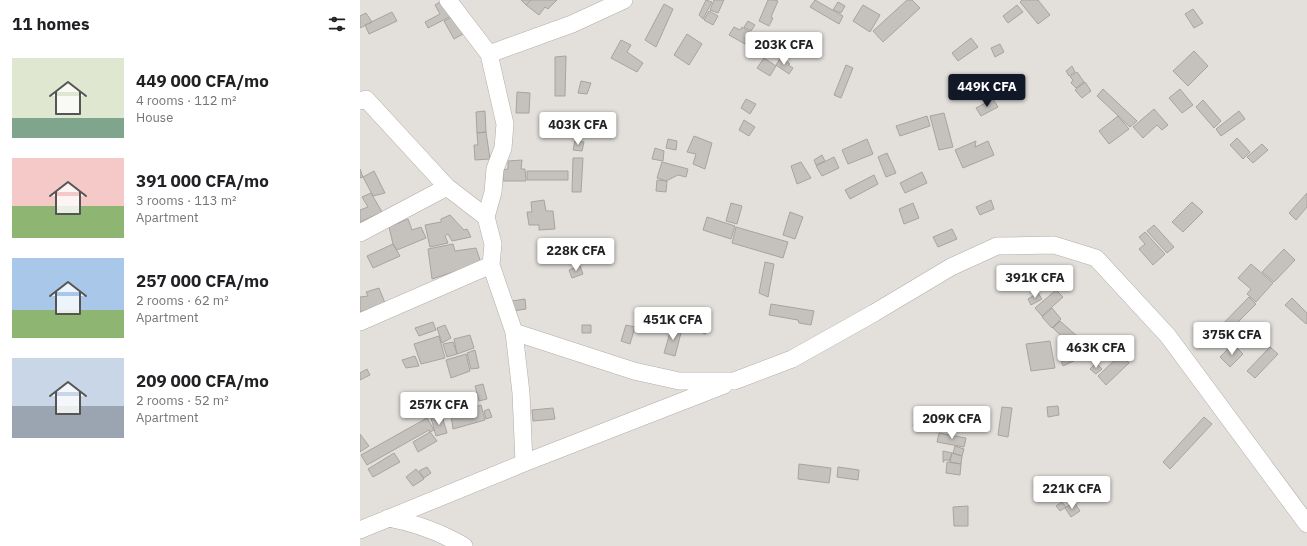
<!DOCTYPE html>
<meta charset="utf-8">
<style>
body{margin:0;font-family:"IBM Plex Sans",sans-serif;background:#f2f2f2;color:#202124;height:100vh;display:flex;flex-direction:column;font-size:15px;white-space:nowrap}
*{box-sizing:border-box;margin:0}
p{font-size:13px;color:#757577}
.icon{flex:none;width:22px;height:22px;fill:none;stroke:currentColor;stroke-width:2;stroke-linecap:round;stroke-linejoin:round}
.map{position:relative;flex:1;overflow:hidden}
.drawer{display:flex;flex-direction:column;background:#fff;width:360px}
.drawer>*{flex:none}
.price{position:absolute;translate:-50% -34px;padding:0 9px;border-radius:4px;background:#fff;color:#222;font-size:13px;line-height:26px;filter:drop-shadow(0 1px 2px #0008)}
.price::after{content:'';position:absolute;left:50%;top:24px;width:12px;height:9px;margin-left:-6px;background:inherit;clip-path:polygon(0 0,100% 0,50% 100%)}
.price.selected{background:#111827;color:#fff}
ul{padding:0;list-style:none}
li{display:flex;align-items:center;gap:12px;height:100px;padding:0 12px}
li span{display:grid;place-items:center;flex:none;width:112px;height:80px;border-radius:0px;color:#555}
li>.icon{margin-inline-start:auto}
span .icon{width:48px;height:48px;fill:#fffc;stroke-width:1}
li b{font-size:17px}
h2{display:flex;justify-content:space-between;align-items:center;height:48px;padding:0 12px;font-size:17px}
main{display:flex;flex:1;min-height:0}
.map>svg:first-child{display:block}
.building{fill:#c5c2be;stroke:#a7a4a0}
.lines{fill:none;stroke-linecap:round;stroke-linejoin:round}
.street-casing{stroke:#b0ada8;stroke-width:18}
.street{stroke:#fff;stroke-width:17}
</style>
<main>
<section class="drawer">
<h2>11 homes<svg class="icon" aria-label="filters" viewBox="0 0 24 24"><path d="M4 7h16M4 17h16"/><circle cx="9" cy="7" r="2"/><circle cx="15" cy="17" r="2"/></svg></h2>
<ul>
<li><span style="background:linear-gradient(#dfe7d0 75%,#7fa58c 0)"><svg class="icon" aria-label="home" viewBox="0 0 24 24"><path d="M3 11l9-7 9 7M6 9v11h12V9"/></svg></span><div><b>449 000 CFA/mo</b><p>4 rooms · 112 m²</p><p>House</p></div></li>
<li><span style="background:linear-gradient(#f6c9c9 60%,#8fb573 0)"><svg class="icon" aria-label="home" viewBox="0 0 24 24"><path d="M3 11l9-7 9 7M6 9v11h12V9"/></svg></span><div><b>391 000 CFA/mo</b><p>3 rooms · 113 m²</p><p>Apartment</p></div></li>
<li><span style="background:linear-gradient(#a9c7e8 65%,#8fb573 0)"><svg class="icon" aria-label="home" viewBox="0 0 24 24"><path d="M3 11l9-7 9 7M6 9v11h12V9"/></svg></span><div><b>257 000 CFA/mo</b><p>2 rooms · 62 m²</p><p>Apartment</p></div></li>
<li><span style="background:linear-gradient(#c9d6e8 60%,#9aa5b1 0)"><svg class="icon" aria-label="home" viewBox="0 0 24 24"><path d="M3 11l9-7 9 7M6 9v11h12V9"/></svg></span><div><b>209 000 CFA/mo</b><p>2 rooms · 52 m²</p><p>Apartment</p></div></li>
</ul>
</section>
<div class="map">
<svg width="947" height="546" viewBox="0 0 947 546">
<rect width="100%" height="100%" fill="#e3e0dc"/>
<path class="building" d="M83,0L91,16L68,28L65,22L80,14L75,5Z
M161,0H171L166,5Z
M171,0H197L188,9L185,7L179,15L166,5Z
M346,0L352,2L343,19L339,15Z
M354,0H364L358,13L350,10Z
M408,0H414L418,1L411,17L413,18L409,26L399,21Z
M455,0L483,16L479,24L450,7Z
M547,0H552L560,8L523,42L513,31Z
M662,0H678L690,15L678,24L660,2Z
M478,2L485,6L481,13L473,10Z
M304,4L313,9L296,47L285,40Z
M503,5L520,15L510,32L493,21Z
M657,5L663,12L648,23L643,16Z
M833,9L843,23L834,28L825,14Z
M349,11L358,16L353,25L344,20Z
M32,12L37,21L9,34L5,25Z
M6,13L12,22L0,28V16Z
M94,16L103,34L94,39L84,21Z
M388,21L395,25L391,31L384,27Z
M374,27L380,30L382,27L391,33L385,44L369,35Z
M327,34L342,44L329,65L314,55Z
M611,38L618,47L598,61L592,53Z
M261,40L271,45L267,52L283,63L277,72L251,58Z
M640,44L644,52L635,57L631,48Z
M834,51L848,66L828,86L813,71Z
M206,56L205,96H195V57Z
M421,57L430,64L428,65L433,68L429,74L416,65Z
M404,58L416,66L410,76L397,68Z
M486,65L493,68L481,98L474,95Z
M712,66L715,72L709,76L706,71Z
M717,72L724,82L716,88L711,83L713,80L710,77Z
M221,81L231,83L227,94L218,93Z
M725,82L731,91L722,98L715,90Z
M743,89L777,121L770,127L737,96Z
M820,89L833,105L822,113L809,98Z
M157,92L170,93L169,113H156Z
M386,99L396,104L390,114L381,108Z
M633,99L638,107L621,116L616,108Z
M843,100L861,121L854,128L836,107Z
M794,109L808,125L802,130L797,125L783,138L773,127Z
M125,111L126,132L117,133L116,112Z
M879,111L885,119L861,136L856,129Z
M584,113L593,147L579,150L570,116Z
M567,116L570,126L540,136L536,126Z
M758,116L769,129L749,144L739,131Z
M384,120L395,127L389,136L379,130Z
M126,132L130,159L115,160L114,145H118L117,133Z
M334,136L352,143L345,169L333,164L336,154L327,152Z
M877,138L890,152L883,159L870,145Z
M308,139L317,141L316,150L306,148Z
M507,139L513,154L488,164L482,150Z
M215,141L224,142L222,151L213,150Z
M616,141L615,147L628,141L634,155L603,168L595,150Z
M902,144L908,150L893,163L887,157Z
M295,148L304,151L303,161L292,159Z
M527,153L536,173L526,177L518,157Z
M462,155L465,161L456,165L454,160Z
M474,157L479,168L462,176L456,166Z
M213,158H223L221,192H212Z
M162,160L161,169H165L166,181H143V170L148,169V161Z
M302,162L328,169L326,177L318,175L306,181L297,178Z
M441,162L451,178L437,184L431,166Z
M0,169L3,177L0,178Z
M14,171L25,193L13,196L3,177Z
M167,171H208V180H167Z
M562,172L567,183L545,193L540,183Z
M514,175L518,184L490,199L485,190Z
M297,180L307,181L306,192L296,191Z
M11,193L22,212L0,222V210L8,207L2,197Z
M947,193V207L936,220L929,213Z
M184,200L186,211H193L195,229L179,230V225H169L167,212H172L171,202Z
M631,200L634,209L620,215L616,207Z
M832,202L843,212L823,232L812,222Z
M371,203L382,206L377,224L366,221Z
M553,203L559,218L544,224L539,209Z
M430,212L443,217L435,239L423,235Z
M90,215L104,230L107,229L111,237L92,241L88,234L85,236L88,243L70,247L65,225L81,222V219Z
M347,217L375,226L371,239L343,230Z
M48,219L52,230L61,227L66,238L37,250L33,244L29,227Z
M794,225L814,247L807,253L787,231Z
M376,227L428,242L423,258L372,243Z
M592,229L597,239L578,247L573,237Z
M785,232L805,254L793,265L779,249L785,244L779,237Z
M33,244L40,256L13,268L7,256Z
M93,244L95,251L116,248L121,263L72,279L68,249Z
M924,249L935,260L914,282L902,272Z
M405,262L414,264L408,297L399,293Z
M891,264L913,283L896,302L887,294L891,289L878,278Z
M220,266L223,274L212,278L209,270Z
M19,288L25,303L0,312V297L8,296L6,292Z
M696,290L703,297L682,316L675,308Z
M678,293L682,299L671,305L668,299Z
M889,297L896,304L860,340L853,334Z
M932,298L947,313V323L946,324L925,305Z
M165,299L166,309L153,311L152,301Z
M411,304L454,311L451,325L439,323L438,320L409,315Z
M692,308L701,319L692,328L682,317Z
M315,314L326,317L323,327L312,324Z
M331,317L349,326L345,334L327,325Z
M700,321L718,337L711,345L693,328Z
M73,322L76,330L59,336L55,328Z
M85,325L91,338L82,343L77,328Z
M222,325H231V333H222Z
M266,325L275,327L270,344L261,341Z
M312,326L322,329L315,356L304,353Z
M891,328L897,335L890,342L884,335Z
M110,335L114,348L97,354L94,339Z
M79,336L85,358L61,364L54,344Z
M690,341L695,368L671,371L666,344Z
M93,342L97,354L87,357L83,344Z
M873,344L883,354L870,367L860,357Z
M910,347L918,354L895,378L887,371Z
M115,350L119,368L111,369L107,353Z
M713,352L720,358L703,366L700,358Z
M106,354L110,371L91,378L86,360Z
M761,354L769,363L746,385L738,376Z
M55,356L59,366L46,368L42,360Z
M736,363L742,369L736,374L730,369Z
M7,369L10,375L0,380V373Z
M123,384L127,399L119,401L115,386Z
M121,405L125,420L93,429L91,415Z
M698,406L699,415L688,417L687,407Z
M642,407L652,408L648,437L638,435Z
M193,408L195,419L173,421L172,410Z
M129,409L132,417L126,419L124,411Z
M82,416L87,433L76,436L71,418Z
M556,416L581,421L577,432L553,426Z
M844,417L852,424L810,469L803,462Z
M67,418L74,430L70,432L69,430L7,465L1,455Z
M70,432L77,441L58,452L53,442Z
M579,433L606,438L604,447L577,442Z
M0,434L9,446L0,452Z
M595,446L604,449L602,456L593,453Z
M583,451L592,453L589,461L588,460H584V462H583Z
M34,453L40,462L13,477L8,469Z
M592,453L602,456L601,464L590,462Z
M587,462L601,464L600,475L586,473Z
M439,464L471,468L469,483L438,479Z
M67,467L71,473L64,478L59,471Z
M478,467L499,470L498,480L477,477Z
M56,469L64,479L53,486L46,477Z
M702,502L706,507L700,511L696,506Z
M714,502L720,511L711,517L705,508Z
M608,506V526H594L593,507Z"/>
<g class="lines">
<g class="street-casing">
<path id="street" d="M88,0L129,54L145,124L143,148L135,169L133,192L126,217L133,244L131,265L154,332L161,393L164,463
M129,54L212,24L264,0
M0,101L6,99L87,187L0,233
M87,187L126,217
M0,322L131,265
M154,332L274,371L319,381H374L432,359L514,313L591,267L637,246L694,245L736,258L808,336L947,524
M28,518C55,523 80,532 104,546
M0,530L164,463L364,385"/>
</g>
<use href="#street" class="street"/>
</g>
</svg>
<b class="price" style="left:424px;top:66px">203K CFA</b>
<b class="price selected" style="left:627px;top:108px">449K CFA</b>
<b class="price" style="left:218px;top:146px">403K CFA</b>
<b class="price" style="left:216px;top:272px">228K CFA</b>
<b class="price" style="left:675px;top:299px">391K CFA</b>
<b class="price" style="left:313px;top:341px">451K CFA</b>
<b class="price" style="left:872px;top:356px">375K CFA</b>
<b class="price" style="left:736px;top:369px">463K CFA</b>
<b class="price" style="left:79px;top:426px">257K CFA</b>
<b class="price" style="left:592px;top:440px">209K CFA</b>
<b class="price" style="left:712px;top:510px">221K CFA</b>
</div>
</main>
